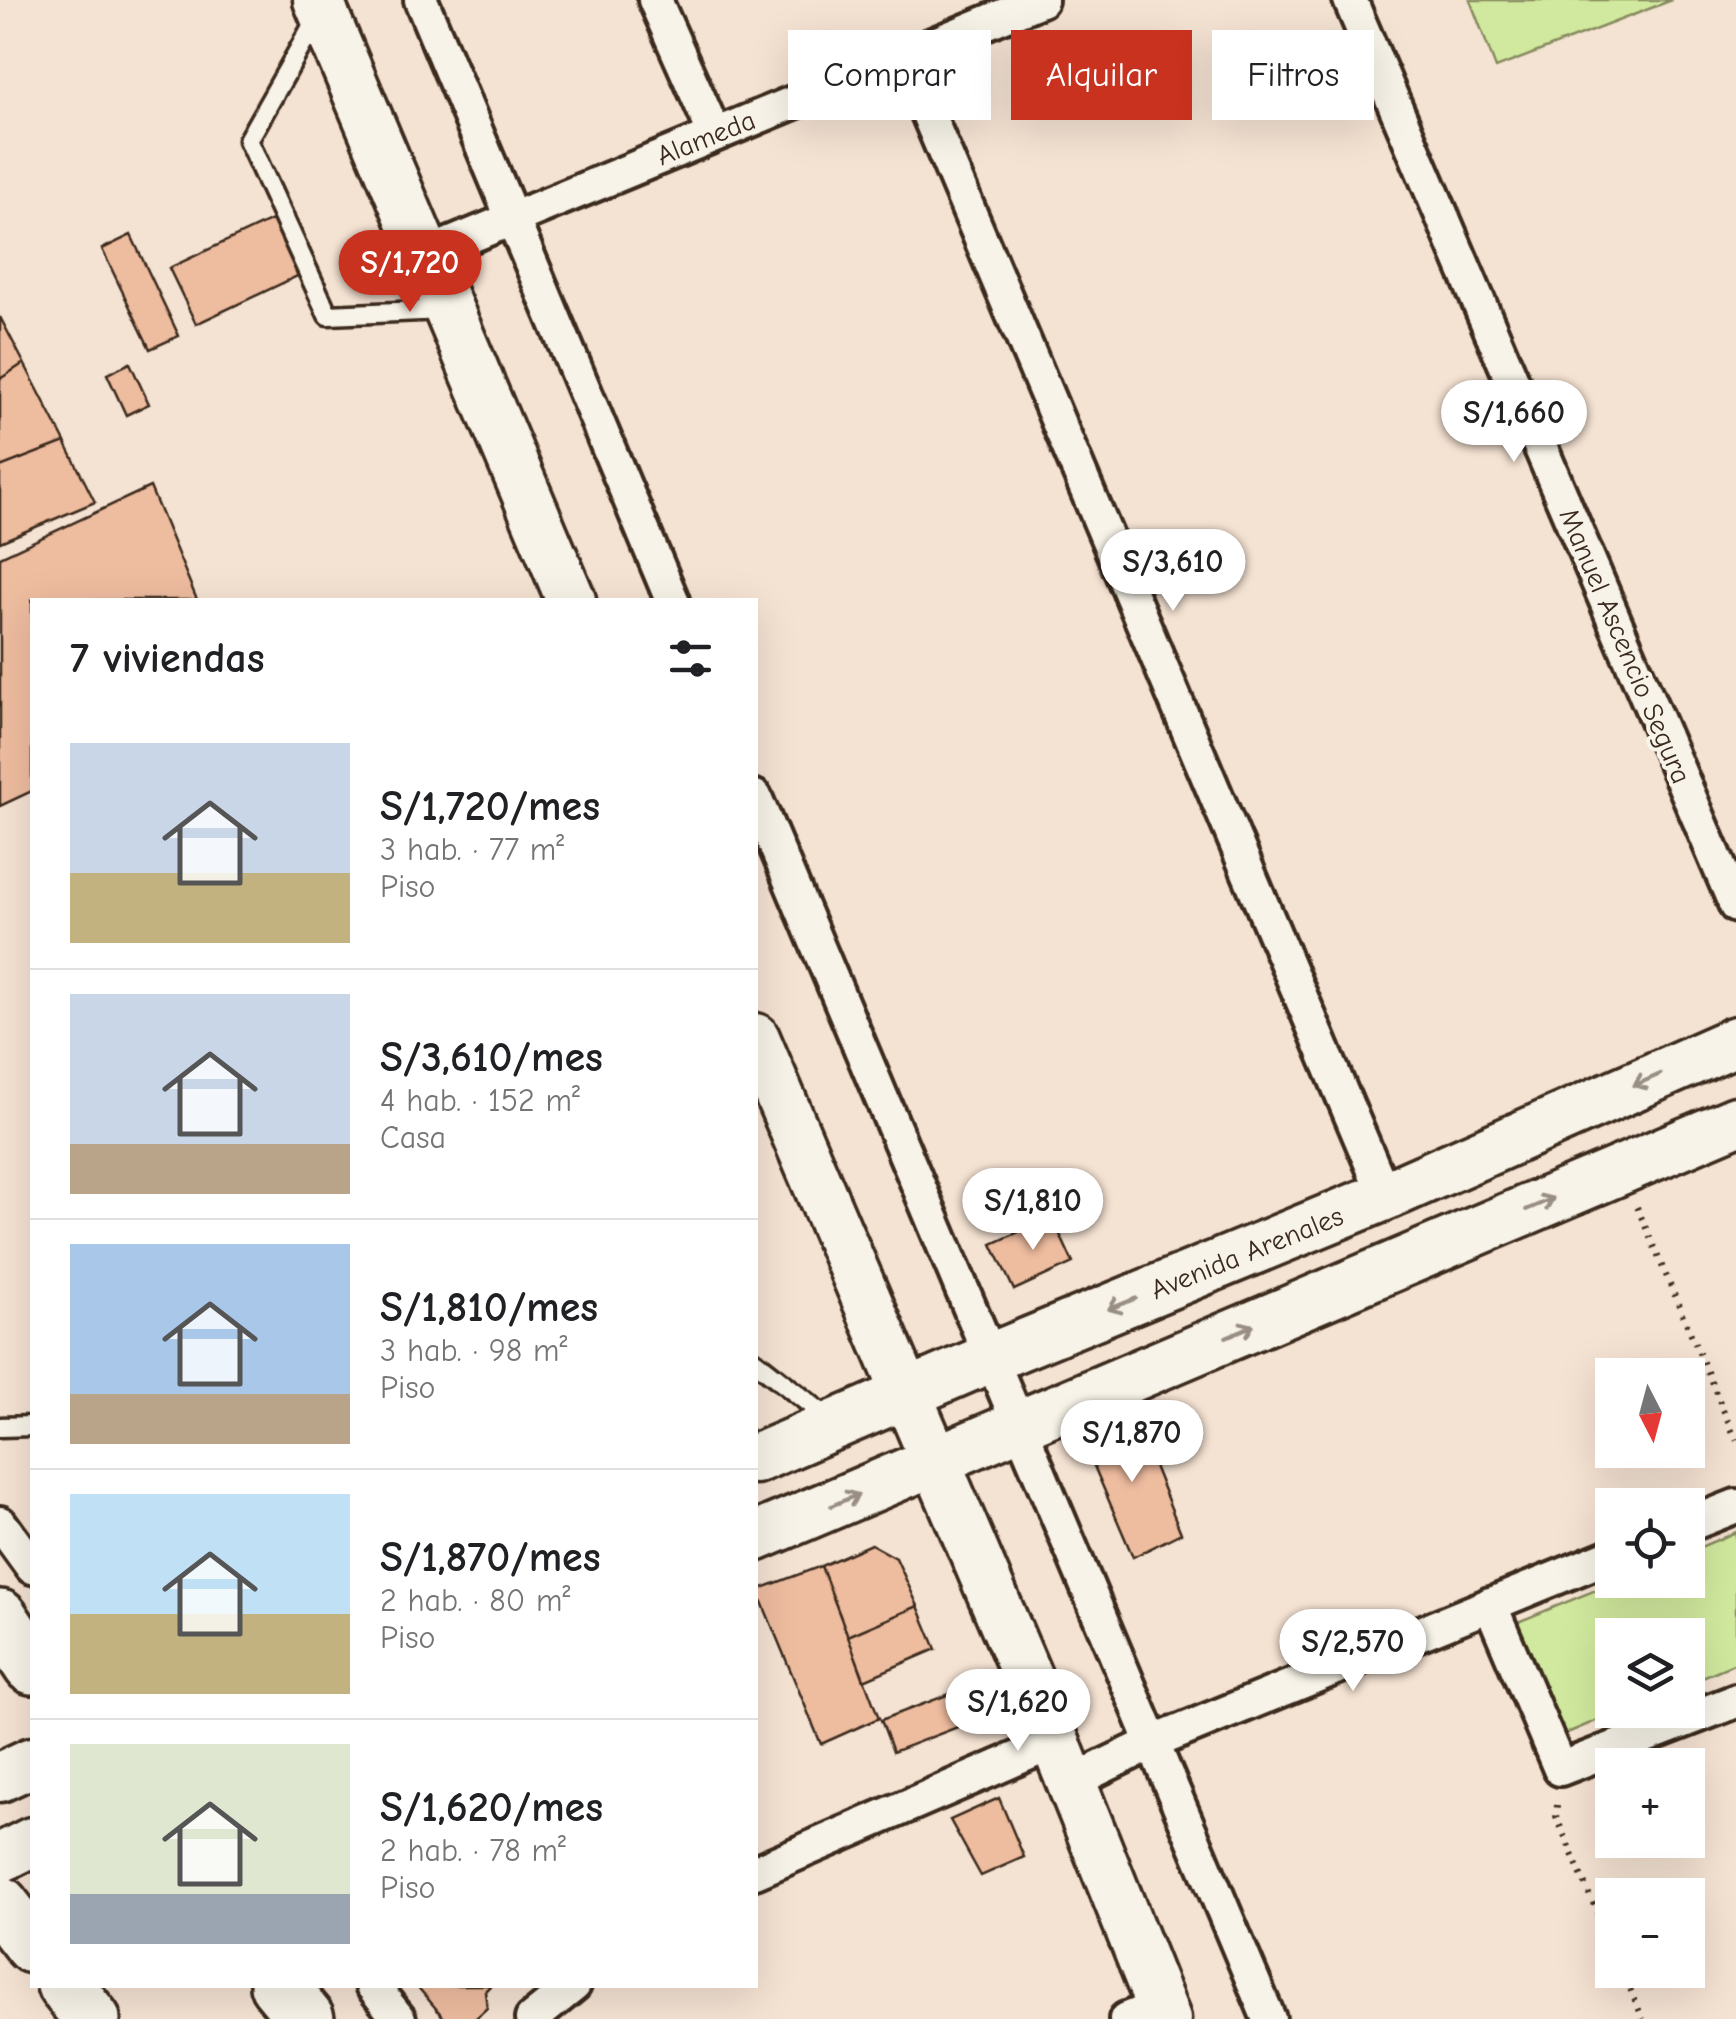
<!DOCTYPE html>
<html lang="es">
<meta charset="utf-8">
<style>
body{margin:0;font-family:"Comic Neue",sans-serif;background:#f2f2f2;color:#202124;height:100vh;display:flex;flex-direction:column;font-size:38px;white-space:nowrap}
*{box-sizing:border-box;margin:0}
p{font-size:32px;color:#757577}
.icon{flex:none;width:55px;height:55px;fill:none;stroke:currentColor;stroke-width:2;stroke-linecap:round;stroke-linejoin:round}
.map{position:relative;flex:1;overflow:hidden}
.drawer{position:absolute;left:30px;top:598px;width:728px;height:1390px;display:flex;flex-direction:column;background:#fff;border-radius:0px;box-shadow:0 10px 40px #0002}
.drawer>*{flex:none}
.top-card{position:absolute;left:788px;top:30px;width:798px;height:90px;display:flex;gap:20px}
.needle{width:65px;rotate:174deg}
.tools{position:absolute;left:1595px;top:1358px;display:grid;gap:20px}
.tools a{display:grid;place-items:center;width:110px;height:110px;border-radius:0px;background:#fff;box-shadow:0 10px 40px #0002;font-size:50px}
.price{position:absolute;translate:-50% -85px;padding:0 22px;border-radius:35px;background:#fff;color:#222;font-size:32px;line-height:65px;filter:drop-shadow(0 2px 5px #0008)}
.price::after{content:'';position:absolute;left:50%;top:60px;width:30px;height:22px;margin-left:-15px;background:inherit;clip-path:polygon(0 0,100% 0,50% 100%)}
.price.selected{background:#c8321e;color:#fff}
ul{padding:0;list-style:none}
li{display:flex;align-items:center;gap:30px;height:250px;padding:0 40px}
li+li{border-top:2px solid #e0e0e0}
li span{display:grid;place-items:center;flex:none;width:280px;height:200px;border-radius:0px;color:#555}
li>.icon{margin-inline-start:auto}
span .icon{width:120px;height:120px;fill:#fffc;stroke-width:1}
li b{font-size:42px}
h2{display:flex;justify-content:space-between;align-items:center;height:120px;padding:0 40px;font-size:42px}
.chip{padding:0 35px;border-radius:0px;background:#fff;box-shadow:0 10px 40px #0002;font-size:35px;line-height:90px}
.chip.selected{background:#c8321e;color:#fff}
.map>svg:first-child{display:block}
.green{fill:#d1e99e;stroke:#868a5e;stroke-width:2.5}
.building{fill:#eebc9f;stroke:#3b2a1e;stroke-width:2.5}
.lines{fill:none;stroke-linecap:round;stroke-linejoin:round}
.lane-casing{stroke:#3b2a1e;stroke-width:25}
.street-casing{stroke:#3b2a1e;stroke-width:40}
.secondary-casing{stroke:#3b2a1e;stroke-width:55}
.highway-casing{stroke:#3b2a1e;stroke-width:62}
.path{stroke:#3b2a1e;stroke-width:6;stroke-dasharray:2.5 8;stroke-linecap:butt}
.lane{stroke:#f7f3e8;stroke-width:18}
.street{stroke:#f7f3e8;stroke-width:32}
.secondary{stroke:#f7f3e8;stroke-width:48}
.highway{stroke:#f7f3e8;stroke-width:55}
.oneway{stroke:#998e83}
.labels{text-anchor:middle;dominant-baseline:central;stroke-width:8;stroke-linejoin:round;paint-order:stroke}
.street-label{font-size:28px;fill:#3b2a1e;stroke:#f7f3e8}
</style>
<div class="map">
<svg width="1736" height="2019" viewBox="0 0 1736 2019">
<rect width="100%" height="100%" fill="#f4e2d2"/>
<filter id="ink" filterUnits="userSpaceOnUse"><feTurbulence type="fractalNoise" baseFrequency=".01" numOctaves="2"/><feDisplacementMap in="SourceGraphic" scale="20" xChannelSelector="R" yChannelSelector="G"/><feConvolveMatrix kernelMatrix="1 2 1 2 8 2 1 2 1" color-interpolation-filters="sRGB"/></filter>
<g filter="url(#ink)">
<path class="green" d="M1470,0H1672L1496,68Z
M1736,1532V1663L1688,1683V1635H1612V1710H1622L1560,1736L1513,1624L1620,1580H1688V1552Z"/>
<path class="building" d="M280,216L306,272L196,324L169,268Z
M131,235L179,336L150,349L102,249Z
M0,317L24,363L0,379Z
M24,363L65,442L0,467V379Z
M130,363L149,404L126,415L107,374Z
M65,442L95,502L0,542V467Z
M150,487L197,600H32V791L0,806V557Z
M1052,1217L1073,1263L1014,1290L992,1244Z
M1133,1414L1181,1533L1133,1557L1082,1438Z
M871,1544L896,1558L918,1606L848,1636L821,1566Z
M821,1566L879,1718L821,1744L757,1590Z
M918,1606L936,1649L864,1680L848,1636Z
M968,1687L981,1718L893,1752L881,1720Z
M999,1798L1024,1857L981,1876L950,1820Z
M416,1985H491L485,1991L487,2008L475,2019H445Z"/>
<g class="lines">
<g class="lane-casing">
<path id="lane" d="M317,18L248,140L328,315L444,310
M755,1361L833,1422
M0,1427L32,1426"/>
</g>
<g class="street-casing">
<path id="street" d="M421,0L672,600
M655,0L715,135
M1350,0L1736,906
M904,57L1385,1196
M427,254L1041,0
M755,797L1269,2019
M0,1523L32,1567
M1688,1525L1736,1506
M1490,1604L1560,1769L1736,1701
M1071,1782L1154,1742L1612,1555
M755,1872L1055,1742
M372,1985L399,2019
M532,2019L574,1985
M1126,2019L1161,2005"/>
</g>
<g class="secondary-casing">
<path id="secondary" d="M318,0L571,600
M755,1038L1055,1742L1166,2019
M755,1459L990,1358L1399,1190L1736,1041
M755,1537L1736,1121
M0,1777L32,1762
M0,1858L32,1842"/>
</g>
<g class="highway-casing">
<path id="highway" d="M0,1618L32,1666
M0,1904L32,1945
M65,1985L92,2019
M278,1985L306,2019"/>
</g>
<path class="path" d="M1637,1207L1736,1440
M1557,1805L1556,1816L1612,1948
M1622,1970L1643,2019"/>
<use href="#lane" class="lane"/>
<use href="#street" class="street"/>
<use href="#secondary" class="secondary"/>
<use href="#highway" class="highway"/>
</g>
<defs><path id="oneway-shaft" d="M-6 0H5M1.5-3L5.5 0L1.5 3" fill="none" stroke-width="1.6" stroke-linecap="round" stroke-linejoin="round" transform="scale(2.5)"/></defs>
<g class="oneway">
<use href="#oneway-shaft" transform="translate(1647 1080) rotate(156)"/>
<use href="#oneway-shaft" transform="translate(1540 1204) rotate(-23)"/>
<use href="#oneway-shaft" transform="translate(1122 1304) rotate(158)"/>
<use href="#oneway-shaft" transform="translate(1240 1331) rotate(-23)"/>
<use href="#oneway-shaft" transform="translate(845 1500) rotate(-23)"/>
</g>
</g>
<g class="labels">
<g class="street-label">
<text transform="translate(706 138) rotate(-22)">Alameda</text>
<text transform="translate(1625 646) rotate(67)">Manuel Ascencio Segura</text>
<text transform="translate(1247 1253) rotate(-22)">Avenida Arenales</text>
</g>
</g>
</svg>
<div class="tools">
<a><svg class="needle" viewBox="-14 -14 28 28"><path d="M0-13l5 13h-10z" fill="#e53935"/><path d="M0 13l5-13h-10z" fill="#757577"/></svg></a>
<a><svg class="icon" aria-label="locate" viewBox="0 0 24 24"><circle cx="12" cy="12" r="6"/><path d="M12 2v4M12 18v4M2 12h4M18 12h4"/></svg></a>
<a><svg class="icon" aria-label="layers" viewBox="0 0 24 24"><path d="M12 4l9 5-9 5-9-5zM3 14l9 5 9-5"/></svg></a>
<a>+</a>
<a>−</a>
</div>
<b class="price selected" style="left:410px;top:315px">S/1,720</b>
<b class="price" style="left:1514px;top:465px">S/1,660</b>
<b class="price" style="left:1173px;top:614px">S/3,610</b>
<b class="price" style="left:1033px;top:1253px">S/1,810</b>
<b class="price" style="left:1132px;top:1485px">S/1,870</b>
<b class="price" style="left:1353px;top:1694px">S/2,570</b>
<b class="price" style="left:1018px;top:1754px">S/1,620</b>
<div class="top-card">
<a class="chip">Comprar</a>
<a class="chip selected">Alquilar</a>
<a class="chip">Filtros</a>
</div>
<section class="drawer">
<h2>7 viviendas<svg class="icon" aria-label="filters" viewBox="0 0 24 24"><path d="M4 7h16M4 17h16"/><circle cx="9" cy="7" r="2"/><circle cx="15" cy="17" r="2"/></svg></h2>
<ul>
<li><span style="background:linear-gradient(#c9d6e8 65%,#c2b280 0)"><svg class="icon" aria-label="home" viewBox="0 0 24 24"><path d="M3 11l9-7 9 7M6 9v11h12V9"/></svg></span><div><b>S/1,720/mes</b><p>3 hab. · 77 m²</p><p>Piso</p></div></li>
<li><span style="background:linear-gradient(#c9d6e8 75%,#b9a48a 0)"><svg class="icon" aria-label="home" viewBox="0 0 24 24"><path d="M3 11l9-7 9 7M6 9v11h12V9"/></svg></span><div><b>S/3,610/mes</b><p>4 hab. · 152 m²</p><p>Casa</p></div></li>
<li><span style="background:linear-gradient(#a9c7e8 75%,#b9a48a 0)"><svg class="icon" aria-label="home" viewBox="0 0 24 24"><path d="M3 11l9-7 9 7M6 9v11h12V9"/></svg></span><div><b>S/1,810/mes</b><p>3 hab. · 98 m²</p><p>Piso</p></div></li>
<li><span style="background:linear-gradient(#bfe0f5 60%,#c2b280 0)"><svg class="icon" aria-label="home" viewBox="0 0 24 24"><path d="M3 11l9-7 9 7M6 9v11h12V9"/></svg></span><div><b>S/1,870/mes</b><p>2 hab. · 80 m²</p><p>Piso</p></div></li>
<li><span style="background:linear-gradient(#dfe7d0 75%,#9aa5b1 0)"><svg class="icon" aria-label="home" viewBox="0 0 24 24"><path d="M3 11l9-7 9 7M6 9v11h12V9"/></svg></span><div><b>S/1,620/mes</b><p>2 hab. · 78 m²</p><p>Piso</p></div></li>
</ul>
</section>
</div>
